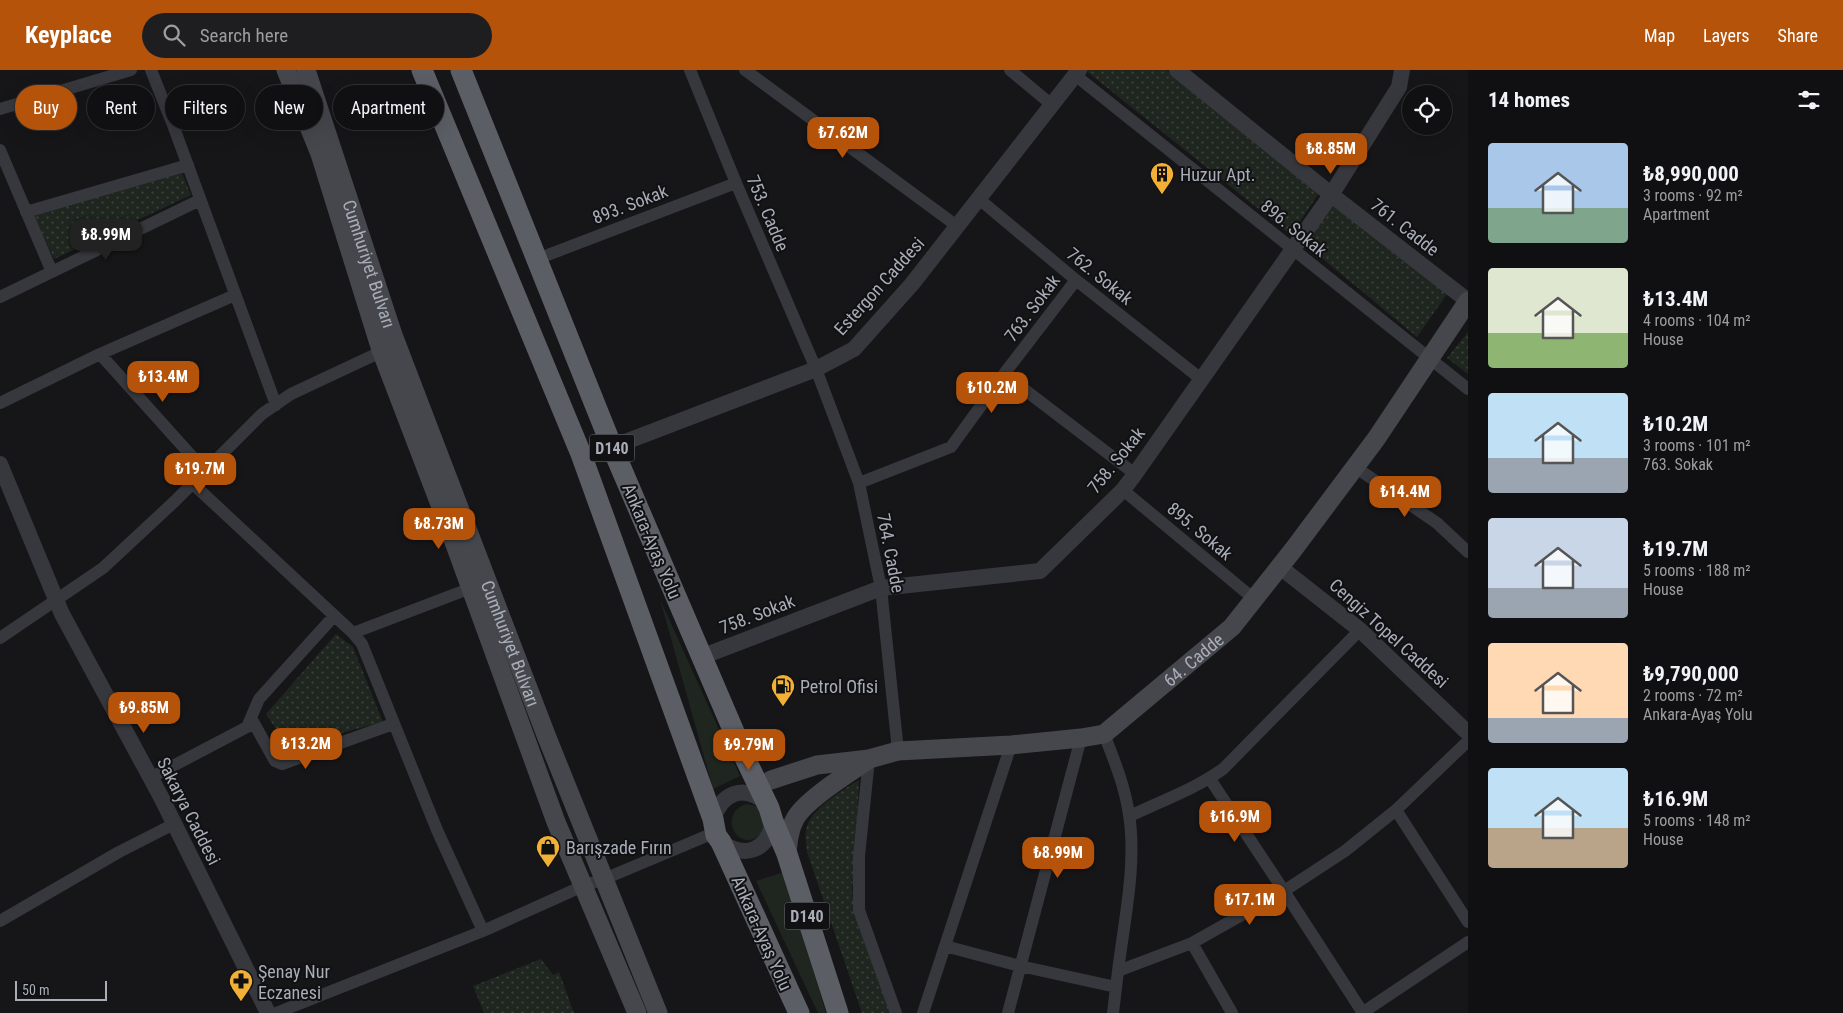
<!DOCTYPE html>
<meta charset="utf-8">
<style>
body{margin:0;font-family:"Roboto Condensed",sans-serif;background:#1e1e20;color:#f1f3f6;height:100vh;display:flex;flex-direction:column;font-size:19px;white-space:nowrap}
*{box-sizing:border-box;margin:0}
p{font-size:16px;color:#9c9d9f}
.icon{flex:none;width:28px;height:28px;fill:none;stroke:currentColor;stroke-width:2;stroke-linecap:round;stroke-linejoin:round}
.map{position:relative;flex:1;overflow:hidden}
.sheet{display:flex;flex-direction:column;background:#101012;width:375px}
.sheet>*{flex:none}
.hud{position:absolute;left:15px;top:15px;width:475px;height:45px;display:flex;gap:10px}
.tools{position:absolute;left:1402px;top:15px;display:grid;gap:10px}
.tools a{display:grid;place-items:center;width:50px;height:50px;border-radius:50%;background:#101012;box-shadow:0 5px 20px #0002,0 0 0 1px #303032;font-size:25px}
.scale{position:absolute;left:15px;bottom:12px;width:92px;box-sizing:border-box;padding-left:5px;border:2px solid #a8adb8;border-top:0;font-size:14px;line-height:18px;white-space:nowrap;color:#a8adb8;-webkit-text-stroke:4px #111113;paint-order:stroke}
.price{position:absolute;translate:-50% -42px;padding:0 11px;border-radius:10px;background:#b45309;color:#fff;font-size:16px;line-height:32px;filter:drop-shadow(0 1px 2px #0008)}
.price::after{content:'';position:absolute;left:50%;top:30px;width:15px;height:11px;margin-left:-8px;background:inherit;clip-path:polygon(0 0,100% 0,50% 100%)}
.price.on{background:#222;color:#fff}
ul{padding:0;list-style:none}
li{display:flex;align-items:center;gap:15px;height:125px;padding:0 20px}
li span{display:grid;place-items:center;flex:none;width:140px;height:100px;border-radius:5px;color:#555}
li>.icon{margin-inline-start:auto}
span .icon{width:60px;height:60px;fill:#fffc;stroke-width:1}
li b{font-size:21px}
h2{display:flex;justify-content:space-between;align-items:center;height:60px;padding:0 20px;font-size:21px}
.chip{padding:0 18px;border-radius:22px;background:#101012;box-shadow:0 5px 20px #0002,0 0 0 1px #303032;font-size:18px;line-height:45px}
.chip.on{background:#b45309;color:#fff}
header{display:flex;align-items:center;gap:30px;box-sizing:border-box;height:70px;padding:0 25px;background:#b45309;color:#fff}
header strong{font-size:24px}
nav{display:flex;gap:28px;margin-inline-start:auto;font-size:18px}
.search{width:350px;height:45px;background:#1e1e20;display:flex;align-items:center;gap:12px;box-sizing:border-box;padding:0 18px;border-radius:28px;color:#9c9d9f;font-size:19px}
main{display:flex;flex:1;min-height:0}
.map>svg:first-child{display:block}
.green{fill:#1e261f}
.park{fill:url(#park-dots)}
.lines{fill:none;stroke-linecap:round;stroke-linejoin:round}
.minor{stroke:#37383d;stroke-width:12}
.tertiary{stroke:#37383d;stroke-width:16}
.secondary{stroke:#45474d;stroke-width:19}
.trunk{stroke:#5b5e65;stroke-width:21}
.labels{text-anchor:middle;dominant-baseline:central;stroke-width:4;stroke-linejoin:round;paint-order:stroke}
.shield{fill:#111113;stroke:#7b7e86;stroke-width:1}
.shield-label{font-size:16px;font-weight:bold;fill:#a8adb8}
.poi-label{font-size:18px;fill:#a8adb8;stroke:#111113;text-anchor:start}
.street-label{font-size:18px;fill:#a8adb8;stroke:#111113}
</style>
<header>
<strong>Keyplace</strong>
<div class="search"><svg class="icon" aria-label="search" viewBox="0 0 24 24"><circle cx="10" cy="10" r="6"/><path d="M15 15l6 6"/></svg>Search here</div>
<nav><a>Map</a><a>Layers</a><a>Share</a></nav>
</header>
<main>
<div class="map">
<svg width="1468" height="943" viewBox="0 0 1468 943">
<defs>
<pattern id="park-dots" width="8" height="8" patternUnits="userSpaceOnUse" patternTransform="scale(1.25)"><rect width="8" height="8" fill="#1e261f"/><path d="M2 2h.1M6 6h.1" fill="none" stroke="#3c433d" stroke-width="1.8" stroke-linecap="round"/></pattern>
</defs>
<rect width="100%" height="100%" fill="#161618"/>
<path class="green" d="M660,529L740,706L713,719Z
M746,734L757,736L762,739L765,760C762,762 759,766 756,768C736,779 718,744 746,734Z
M784,802L826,943H818L756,811Z"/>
<path class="park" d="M1085,0H1167L1319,123L1291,165Z
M181,101L191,125L54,189L34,146Z
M1332,135L1447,224L1417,267L1305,174Z
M1468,262V304L1447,288Z
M336,564L353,577L383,652L288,677L266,644Z
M859,710L856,769L852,821L855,845L891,943H862L807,782C806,772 804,764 808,754C813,738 844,719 859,710Z
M541,889L553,905L559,902L574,943H484L473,916Z"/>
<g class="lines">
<path class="minor" d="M151,0L173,55L276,335
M690,0L736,113L816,299L859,413L881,518L898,681
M745,0L957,156
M1010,0L1052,35
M1075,5L1468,319
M0,39L131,0
M0,80L52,202
M979,129L1076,210L1201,309
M26,142L188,95
M537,189L736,113
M0,227L200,130
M100,284L205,401
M1004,304L1135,404
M0,333L100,284L235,225
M1355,397L1437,453L1468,482
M192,413L353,563L362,574L437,760L483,861
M859,413L951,377L1004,304L1076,210
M1123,420L1254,529
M353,563L471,518
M0,568L103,498L175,431L262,344L291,324L387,279
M251,648L275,691L282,694L393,654
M1104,664C1114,690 1125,716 1129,745C1137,793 1124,852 1118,901
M1468,671L1396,740L1468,852
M869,689L859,786V840L896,943
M150,708L247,657L259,629L334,546
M1210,709L1284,821L1345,781L1396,740
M1130,746C1161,731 1195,719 1223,699L1360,560
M0,851L119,782L174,754
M1192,873L1232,943
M945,876L1020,896L1116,917
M276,943L483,861L583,816L604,809L716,762
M923,943L1011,675
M1008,943L1081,668
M1113,943L1118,901L1192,873L1284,821L1363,943
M1362,943L1468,872"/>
<path class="tertiary" d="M1177,0L1338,130L1468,231
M612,377L816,299L854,279L912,214L1079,0
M0,394L62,544L161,727L268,943
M1280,497L1360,560L1468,663
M701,587L881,518L1040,501L1123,420L1135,404L1331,125L1399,17L1402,0
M713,749C722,723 743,714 765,732
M721,772C745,789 768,781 773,751"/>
<g class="secondary">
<path d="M286,0L320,84L381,280L449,458L556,752L637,943"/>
<path id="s1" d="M306,0L393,265L546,665L658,943"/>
<path id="s2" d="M771,710L817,695L869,689L898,681L1011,675L1081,668L1104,664L1232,557L1293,480L1376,369L1468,231"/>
<path d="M787,784C788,772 789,760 795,749C805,730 849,703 868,690"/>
</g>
<path class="trunk" d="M422,0L581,384L713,749L716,765L721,772L799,943
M461,0L612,377L746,690L769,738L773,751L787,784L838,943"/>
</g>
<defs>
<g id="building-pin" transform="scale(1.25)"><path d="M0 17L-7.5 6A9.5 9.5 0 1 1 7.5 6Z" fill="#f2b134" stroke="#111113"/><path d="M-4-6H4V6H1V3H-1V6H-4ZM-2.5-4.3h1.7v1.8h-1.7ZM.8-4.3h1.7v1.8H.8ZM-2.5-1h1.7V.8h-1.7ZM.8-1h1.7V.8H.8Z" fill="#111"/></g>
<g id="fuel-pin" transform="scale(1.25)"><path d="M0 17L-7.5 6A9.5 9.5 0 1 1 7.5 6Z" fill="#f2b134" stroke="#111113"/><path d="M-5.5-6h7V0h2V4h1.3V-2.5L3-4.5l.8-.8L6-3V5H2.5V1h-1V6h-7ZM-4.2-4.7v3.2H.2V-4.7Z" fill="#111"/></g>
<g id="shop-pin" transform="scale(1.25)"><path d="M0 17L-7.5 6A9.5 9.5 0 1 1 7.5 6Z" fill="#f2b134" stroke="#111113"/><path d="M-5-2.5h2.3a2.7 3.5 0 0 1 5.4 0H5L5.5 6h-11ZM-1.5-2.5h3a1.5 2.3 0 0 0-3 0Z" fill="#111"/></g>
<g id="pharmacy-pin" transform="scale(1.25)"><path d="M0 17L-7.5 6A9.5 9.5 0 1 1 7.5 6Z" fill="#f2b134" stroke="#111113"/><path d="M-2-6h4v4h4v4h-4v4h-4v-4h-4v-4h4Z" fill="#111"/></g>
</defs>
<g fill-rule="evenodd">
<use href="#building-pin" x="1162" y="104"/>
<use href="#fuel-pin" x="783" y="616"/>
<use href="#shop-pin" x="548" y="777"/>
<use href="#pharmacy-pin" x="241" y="911"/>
</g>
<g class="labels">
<g class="shield">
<rect x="589.5" y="364.5" width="45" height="27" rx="4"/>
<rect x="784.5" y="832.5" width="45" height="27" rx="4"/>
</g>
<g class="shield-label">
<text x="612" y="378">D140</text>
<text x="807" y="846">D140</text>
</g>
<g class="poi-label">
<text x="1180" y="104">Huzur Apt.</text>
<text x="800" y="616">Petrol Ofisi</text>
<text x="566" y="777">Barışzade Fırın</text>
<text x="258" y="901">Şenay Nur<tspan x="258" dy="21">Eczanesi</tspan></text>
</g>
<g class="street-label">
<text transform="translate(630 134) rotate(-21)">893. Sokak</text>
<text transform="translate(768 143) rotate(67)">753. Cadde</text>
<text transform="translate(1405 157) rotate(38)">761. Cadde</text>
<text transform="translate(1294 158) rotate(39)">896. Sokak</text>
<text stroke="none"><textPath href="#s1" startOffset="204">Cumhuriyet Bulvarı</textPath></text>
<text transform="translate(1100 206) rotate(39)">762. Sokak</text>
<text transform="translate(879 216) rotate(-48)">Estergon Caddesi</text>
<text transform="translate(1032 238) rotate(-53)">763. Sokak</text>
<text transform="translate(1116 390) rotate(-51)">758. Sokak</text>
<text transform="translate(1200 461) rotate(40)">895. Sokak</text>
<text transform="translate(652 471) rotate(67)">Ankara-Ayaş Yolu</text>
<text transform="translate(891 483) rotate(79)">764. Cadde</text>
<text transform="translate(757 544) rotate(-21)">758. Sokak</text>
<text transform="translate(1389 563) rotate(42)">Cengiz Topel Caddesi</text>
<text stroke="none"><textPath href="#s1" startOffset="609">Cumhuriyet Bulvarı</textPath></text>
<text stroke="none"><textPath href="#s2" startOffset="454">64. Cadde</textPath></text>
<text transform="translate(189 741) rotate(63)">Sakarya Caddesi</text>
<text transform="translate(762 863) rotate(66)">Ankara-Ayaş Yolu</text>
</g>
</g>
</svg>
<div class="tools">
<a><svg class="icon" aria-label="locate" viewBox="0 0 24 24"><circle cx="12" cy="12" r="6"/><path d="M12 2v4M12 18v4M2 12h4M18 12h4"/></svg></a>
</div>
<div class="scale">50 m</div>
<b class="price" style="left:843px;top:89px">₺7.62M</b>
<b class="price" style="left:1331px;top:105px">₺8.85M</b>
<b class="price on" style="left:106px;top:191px">₺8.99M</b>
<b class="price" style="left:163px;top:333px">₺13.4M</b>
<b class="price" style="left:992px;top:344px">₺10.2M</b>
<b class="price" style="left:200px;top:425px">₺19.7M</b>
<b class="price" style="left:1405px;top:448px">₺14.4M</b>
<b class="price" style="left:439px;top:480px">₺8.73M</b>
<b class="price" style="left:144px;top:664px">₺9.85M</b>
<b class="price" style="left:306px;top:700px">₺13.2M</b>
<b class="price" style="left:749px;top:701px">₺9.79M</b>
<b class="price" style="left:1235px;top:773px">₺16.9M</b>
<b class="price" style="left:1058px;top:809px">₺8.99M</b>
<b class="price" style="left:1250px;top:856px">₺17.1M</b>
<div class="hud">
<a class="chip on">Buy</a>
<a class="chip">Rent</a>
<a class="chip">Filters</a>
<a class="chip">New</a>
<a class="chip">Apartment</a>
</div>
</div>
<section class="sheet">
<h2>14 homes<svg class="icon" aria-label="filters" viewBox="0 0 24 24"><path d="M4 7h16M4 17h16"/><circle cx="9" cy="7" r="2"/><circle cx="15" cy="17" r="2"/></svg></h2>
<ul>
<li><span style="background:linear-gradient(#a9c7e8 65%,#7fa58c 0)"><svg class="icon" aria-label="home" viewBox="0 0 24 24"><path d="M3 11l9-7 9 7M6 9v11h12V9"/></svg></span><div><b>₺8,990,000</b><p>3 rooms · 92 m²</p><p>Apartment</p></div></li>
<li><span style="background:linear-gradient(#dfe7d0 65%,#8fb573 0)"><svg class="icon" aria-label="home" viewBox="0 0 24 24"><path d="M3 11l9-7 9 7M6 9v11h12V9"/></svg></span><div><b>₺13.4M</b><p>4 rooms · 104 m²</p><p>House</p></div></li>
<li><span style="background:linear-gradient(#bfe0f5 65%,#9aa5b1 0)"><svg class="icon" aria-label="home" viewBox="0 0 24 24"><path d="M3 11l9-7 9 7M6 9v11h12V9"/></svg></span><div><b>₺10.2M</b><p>3 rooms · 101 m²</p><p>763. Sokak</p></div></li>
<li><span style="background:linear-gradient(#c9d6e8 70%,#9aa5b1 0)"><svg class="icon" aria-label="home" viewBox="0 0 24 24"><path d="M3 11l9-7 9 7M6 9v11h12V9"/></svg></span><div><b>₺19.7M</b><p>5 rooms · 188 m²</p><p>House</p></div></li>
<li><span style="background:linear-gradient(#ffd9b3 75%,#9aa5b1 0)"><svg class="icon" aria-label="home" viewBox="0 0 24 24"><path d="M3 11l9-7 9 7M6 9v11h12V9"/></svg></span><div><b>₺9,790,000</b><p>2 rooms · 72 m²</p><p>Ankara-Ayaş Yolu</p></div></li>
<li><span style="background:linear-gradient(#bfe0f5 60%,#b9a48a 0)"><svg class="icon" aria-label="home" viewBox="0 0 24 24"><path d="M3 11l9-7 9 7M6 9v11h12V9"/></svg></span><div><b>₺16.9M</b><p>5 rooms · 148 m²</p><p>House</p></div></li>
</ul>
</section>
</main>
